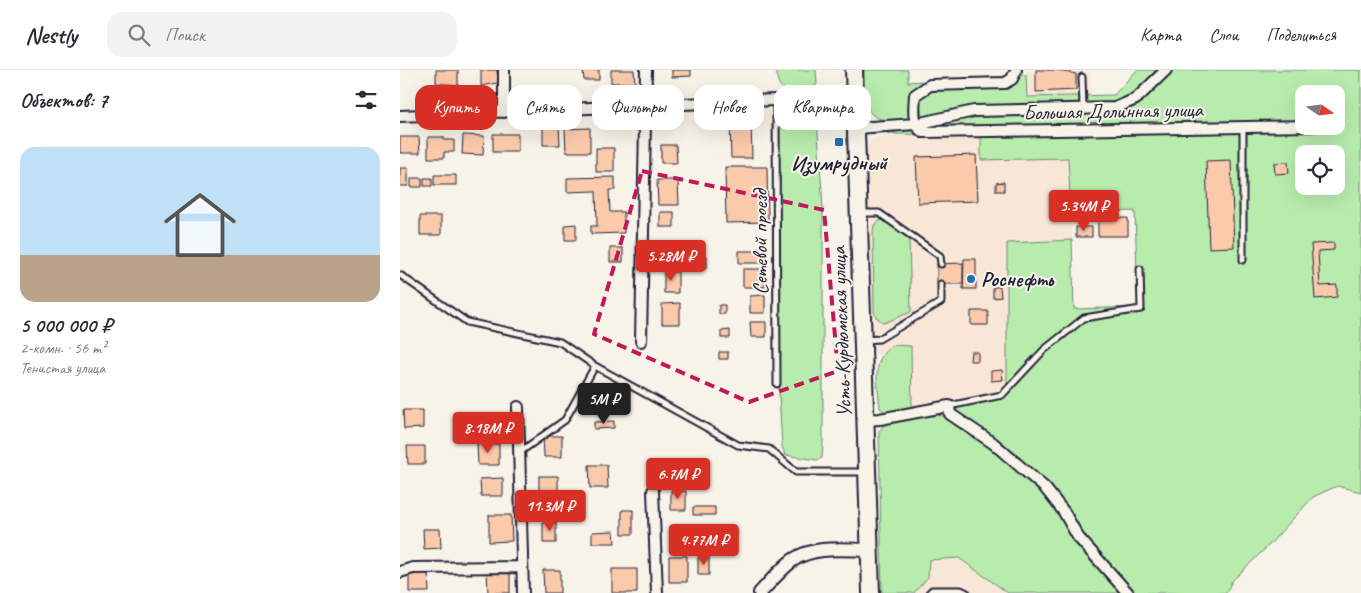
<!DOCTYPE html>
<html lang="ru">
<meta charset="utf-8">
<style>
body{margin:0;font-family:Caveat,sans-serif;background:#f2f2f3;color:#2b2b33;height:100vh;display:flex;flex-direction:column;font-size:19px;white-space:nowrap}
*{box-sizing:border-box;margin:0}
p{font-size:16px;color:#7c7c81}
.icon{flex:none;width:28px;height:28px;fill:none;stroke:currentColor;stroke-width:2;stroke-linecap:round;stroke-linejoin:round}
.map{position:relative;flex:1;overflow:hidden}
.side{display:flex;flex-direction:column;background:#fff;width:400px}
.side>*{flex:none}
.hud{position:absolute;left:15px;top:15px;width:475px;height:45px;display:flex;gap:10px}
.needle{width:32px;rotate:104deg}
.controls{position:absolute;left:895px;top:15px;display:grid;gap:10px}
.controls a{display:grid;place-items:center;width:50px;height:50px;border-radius:10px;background:#fff;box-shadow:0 5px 20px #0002;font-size:25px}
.price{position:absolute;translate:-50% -42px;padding:0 11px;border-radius:5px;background:#d93025;color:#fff;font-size:16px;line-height:32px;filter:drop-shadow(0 1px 2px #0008)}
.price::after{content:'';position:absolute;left:50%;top:30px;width:15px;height:11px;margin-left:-8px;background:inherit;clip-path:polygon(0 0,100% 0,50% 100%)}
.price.selected{background:#222;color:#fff}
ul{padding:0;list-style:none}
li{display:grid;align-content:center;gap:10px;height:265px;padding:0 20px}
li span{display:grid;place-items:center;height:155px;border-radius:15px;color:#555}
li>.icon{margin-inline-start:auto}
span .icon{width:90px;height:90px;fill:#fffc;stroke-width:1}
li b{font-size:21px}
h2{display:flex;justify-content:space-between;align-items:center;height:60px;padding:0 20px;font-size:21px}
.tag{padding:0 18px;border-radius:15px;background:#fff;box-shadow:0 5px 20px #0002;font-size:18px;line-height:45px}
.tag.selected{background:#d93025;color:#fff}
header{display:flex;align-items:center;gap:30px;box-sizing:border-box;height:70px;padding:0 25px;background:#fff;border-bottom:1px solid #e1e1e2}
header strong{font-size:24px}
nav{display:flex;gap:28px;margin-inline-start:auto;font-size:18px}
.search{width:350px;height:45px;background:#f2f2f3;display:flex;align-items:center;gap:12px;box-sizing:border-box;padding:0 18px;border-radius:15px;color:#7c7c81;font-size:19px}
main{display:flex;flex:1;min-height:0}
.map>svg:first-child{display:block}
.built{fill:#f8e7d6}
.green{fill:#b8ecad;stroke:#6d8774;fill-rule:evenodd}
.building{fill:#fbcaab;stroke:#22223b}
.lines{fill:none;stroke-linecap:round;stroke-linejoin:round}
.service-casing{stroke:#22223b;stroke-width:9}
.minor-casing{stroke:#22223b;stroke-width:14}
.tertiary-casing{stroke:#22223b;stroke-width:16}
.primary-casing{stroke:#22223b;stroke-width:20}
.service{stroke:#f7f3e8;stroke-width:5}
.minor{stroke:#f7f3e8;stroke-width:10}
.tertiary{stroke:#f7f3e8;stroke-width:12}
.primary{stroke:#f7f3e8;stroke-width:16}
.marked{fill:none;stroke:#c2185b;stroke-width:4;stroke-dasharray:10 6;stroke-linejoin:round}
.poi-dot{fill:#1f6fb2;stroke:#f7f3e8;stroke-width:2}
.labels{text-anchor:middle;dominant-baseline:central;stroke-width:4;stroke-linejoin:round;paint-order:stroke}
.street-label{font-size:21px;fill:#22223b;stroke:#f7f3e8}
.poi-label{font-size:21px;font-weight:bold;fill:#22223b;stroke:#f7f3e8}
</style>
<header>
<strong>Nestly</strong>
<div class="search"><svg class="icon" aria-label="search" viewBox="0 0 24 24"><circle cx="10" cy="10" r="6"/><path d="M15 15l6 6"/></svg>Поиск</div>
<nav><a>Карта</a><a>Слои</a><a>Поделиться</a></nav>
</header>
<main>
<section class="side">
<h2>Объектов: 7<svg class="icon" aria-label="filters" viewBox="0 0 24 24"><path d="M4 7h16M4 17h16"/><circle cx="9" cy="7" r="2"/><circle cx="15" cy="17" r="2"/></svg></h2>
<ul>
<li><span style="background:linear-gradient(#bfe0f5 70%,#b9a48a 0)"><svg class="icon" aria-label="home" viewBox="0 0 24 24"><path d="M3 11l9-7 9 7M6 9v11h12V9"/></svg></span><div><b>5 000 000 ₽</b><p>2-комн. · 56 m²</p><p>Тенистая улица</p></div></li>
</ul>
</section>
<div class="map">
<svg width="961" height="523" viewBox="0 0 961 523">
<rect width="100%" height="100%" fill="#f7f3e8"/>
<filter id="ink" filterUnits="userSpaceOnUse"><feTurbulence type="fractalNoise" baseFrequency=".02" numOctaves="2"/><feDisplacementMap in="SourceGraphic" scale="10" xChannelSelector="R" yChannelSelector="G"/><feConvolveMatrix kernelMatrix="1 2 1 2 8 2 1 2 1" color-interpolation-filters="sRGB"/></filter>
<g filter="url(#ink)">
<path class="built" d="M626,0L690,2L691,25L627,27Z
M487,64L581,65V90L668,88L672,170L607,173V316L598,324L512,338V294L485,280L480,286L471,279L467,76L474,69Z
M559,488L608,523H514L521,517L529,490Z"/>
<path class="green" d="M377,0H416L417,14C401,27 374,26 377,0Z
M464,0H508V12L626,5L627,27L714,25L737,0H756L733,25L716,32C653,34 592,33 531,45C514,48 494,55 478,48C460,40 464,16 464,0Z
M772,0H961V422L937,416L913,427L870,474L832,511L826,523H734L682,464L666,440L557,344L556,332L598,324L607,316V173L672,170L674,239L738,237L735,141L671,143L668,88L581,90V65L487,64L576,45L737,32ZM904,24H936V56H904ZM904,84H936V116H904Z
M407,46L417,49L423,138V372L422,388L417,390L385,385L382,376L379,323L378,62L382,51Z
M481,150L487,152L509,169L511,242L484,253L476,247L474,242L473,161L474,155Z
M493,275L511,276L512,338L488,344L480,338C478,314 470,289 493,275Z
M533,344L551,348L617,399L642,422L724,523H608L559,488L529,490L528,507L514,523H482L479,361L486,353Z"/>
<path class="building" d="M36,0H58V15L36,13Z
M81,0H97L98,13L81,16Z
M183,0H199V10H184Z
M211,0H234L235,13H211Z
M272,0H291V6L272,7Z
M636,0H658L676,4V20L636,22Z
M330,51H351L352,88H331Z
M159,55L160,75H143V56Z
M190,58V82H166L165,59Z
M93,64H118V82H93Z
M63,65L84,66L83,85L62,84Z
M0,67H19L20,83H0Z
M28,67H44V70H54V82H44V88H28Z
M261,75H276L277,93H261Z
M196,78H214V102H196Z
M576,85L578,131L518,133L516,87Z
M831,90L834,177L809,178L806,91Z
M888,92L889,103L875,104L874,93Z
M325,97H367L368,152L326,153Z
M0,98H8V116H0Z
M34,105H56V115H34Z
M215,107V120H209L210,142H224V163L191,164V156H197L196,121L167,122V108Z
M11,108H22V117H11Z
M24,108H32V116H24Z
M257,110H278L279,135H258Z
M604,112V121H596V113Z
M260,142H274V157H260Z
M20,146H41V165H20Z
M698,148H728V166H698Z
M176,154V170H165V155Z
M676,157H692V167H676Z
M934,173V180L918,181L920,216L937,215V227L915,229L911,174Z
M210,178H223V192H210Z
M339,181H361V193H339Z
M307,186V197L248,198L247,187Z
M564,189H576V219H563Z
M563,193V214H537V194Z
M343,199H364L365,217H343Z
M264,202H278V223H264Z
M593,217H600L601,227L593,228Z
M365,225V243H350V226Z
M280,233V254H262V234Z
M319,235H325V244H319Z
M571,241H588V255H571Z
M350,252H366V267H351Z
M330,260V268H321V261Z
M319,282H328V289H319Z
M571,282H578V291H570Z
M602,300L603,310L591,311V301Z
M3,340H23V358L4,359Z
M214,351V358L194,359V352Z
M143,366H162V387H144Z
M77,374H99V395H78Z
M7,376H25V394H8Z
M189,395H207L208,418H190Z
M139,406H158V425H139Z
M103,408V426H81L80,409Z
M271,421H286V440H271Z
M293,437H315V445H293Z
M222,440H233V464H222Z
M89,445H111L112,471L89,472Z
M143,452H156V473H143Z
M23,459H40L41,478L24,479Z
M214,461L215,473H192V462Z
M269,486H287V512H269Z
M309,487V505H298V488Z
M212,499H237V523H212Z
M143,500H160V523H144Z
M87,501H110V523H88Z
M28,502L29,522H9V503Z"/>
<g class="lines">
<g class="service-casing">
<path id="service" d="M682,7L683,38
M376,30L377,314
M460,143H479L540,186L541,194
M843,190V57
M0,205L67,252L160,272L195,296L338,375L369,379L396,402H464
M465,270L479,269L541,232V214
M549,336L602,325L644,280L684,248L741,239L740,199
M120,382L165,350L195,296
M529,523L532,520H561L567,523"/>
</g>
<g class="minor-casing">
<path id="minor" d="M616,0L612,9L605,13L530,15L515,25C514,37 512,56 523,62L913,56
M104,42V0
M0,46L376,30L455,31
M456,58L516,54L574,41L715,38L736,29L766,0
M241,271L246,0
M118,337L123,523
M465,350L480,349L549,336L550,344L593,373L645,418L664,442L678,467L728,523
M253,421L257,523
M0,502L13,498L122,497"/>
</g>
<g class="tertiary-casing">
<path id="tertiary" d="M360,523C370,512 381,499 393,490C414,475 446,480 470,480"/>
</g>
<g class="primary-casing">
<path id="primary" d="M454,0L471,523"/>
</g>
<use href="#service" class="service"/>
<use href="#minor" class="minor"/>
<use href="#tertiary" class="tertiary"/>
<use href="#primary" class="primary"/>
</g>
</g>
<path class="marked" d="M242,101L424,140L438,301L349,332L194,264Z"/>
<g class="poi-dot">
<rect x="434" y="67" width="10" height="10" rx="2.5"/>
<circle cx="571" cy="209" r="5"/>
</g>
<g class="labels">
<g class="street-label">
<text transform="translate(713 41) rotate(-1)">Большая Долинная улица</text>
<text transform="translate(360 172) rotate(-90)">Сетевой проезд</text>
<text transform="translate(441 262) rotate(-92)">Усть-Курдюмская улица</text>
</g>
<g class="poi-label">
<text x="439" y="93">Изумрудный</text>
<text x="581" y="209" text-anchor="start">Роснефть</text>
</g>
</g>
</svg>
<div class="controls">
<a><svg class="needle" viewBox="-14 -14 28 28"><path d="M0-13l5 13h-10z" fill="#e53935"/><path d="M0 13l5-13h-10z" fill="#7c7c81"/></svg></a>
<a><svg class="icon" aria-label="locate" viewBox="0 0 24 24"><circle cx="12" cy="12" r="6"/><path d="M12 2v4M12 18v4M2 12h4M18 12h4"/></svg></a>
</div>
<b class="price" style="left:684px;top:162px">5.34M ₽</b>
<b class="price" style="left:271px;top:212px">5.28M ₽</b>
<b class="price selected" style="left:204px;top:355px">5M ₽</b>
<b class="price" style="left:88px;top:384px">8.18M ₽</b>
<b class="price" style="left:278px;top:430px">6.7M ₽</b>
<b class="price" style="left:150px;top:462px">11.3M ₽</b>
<b class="price" style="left:304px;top:496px">4.77M ₽</b>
<div class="hud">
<a class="tag selected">Купить</a>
<a class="tag">Снять</a>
<a class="tag">Фильтры</a>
<a class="tag">Новое</a>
<a class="tag">Квартира</a>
</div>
</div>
</main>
